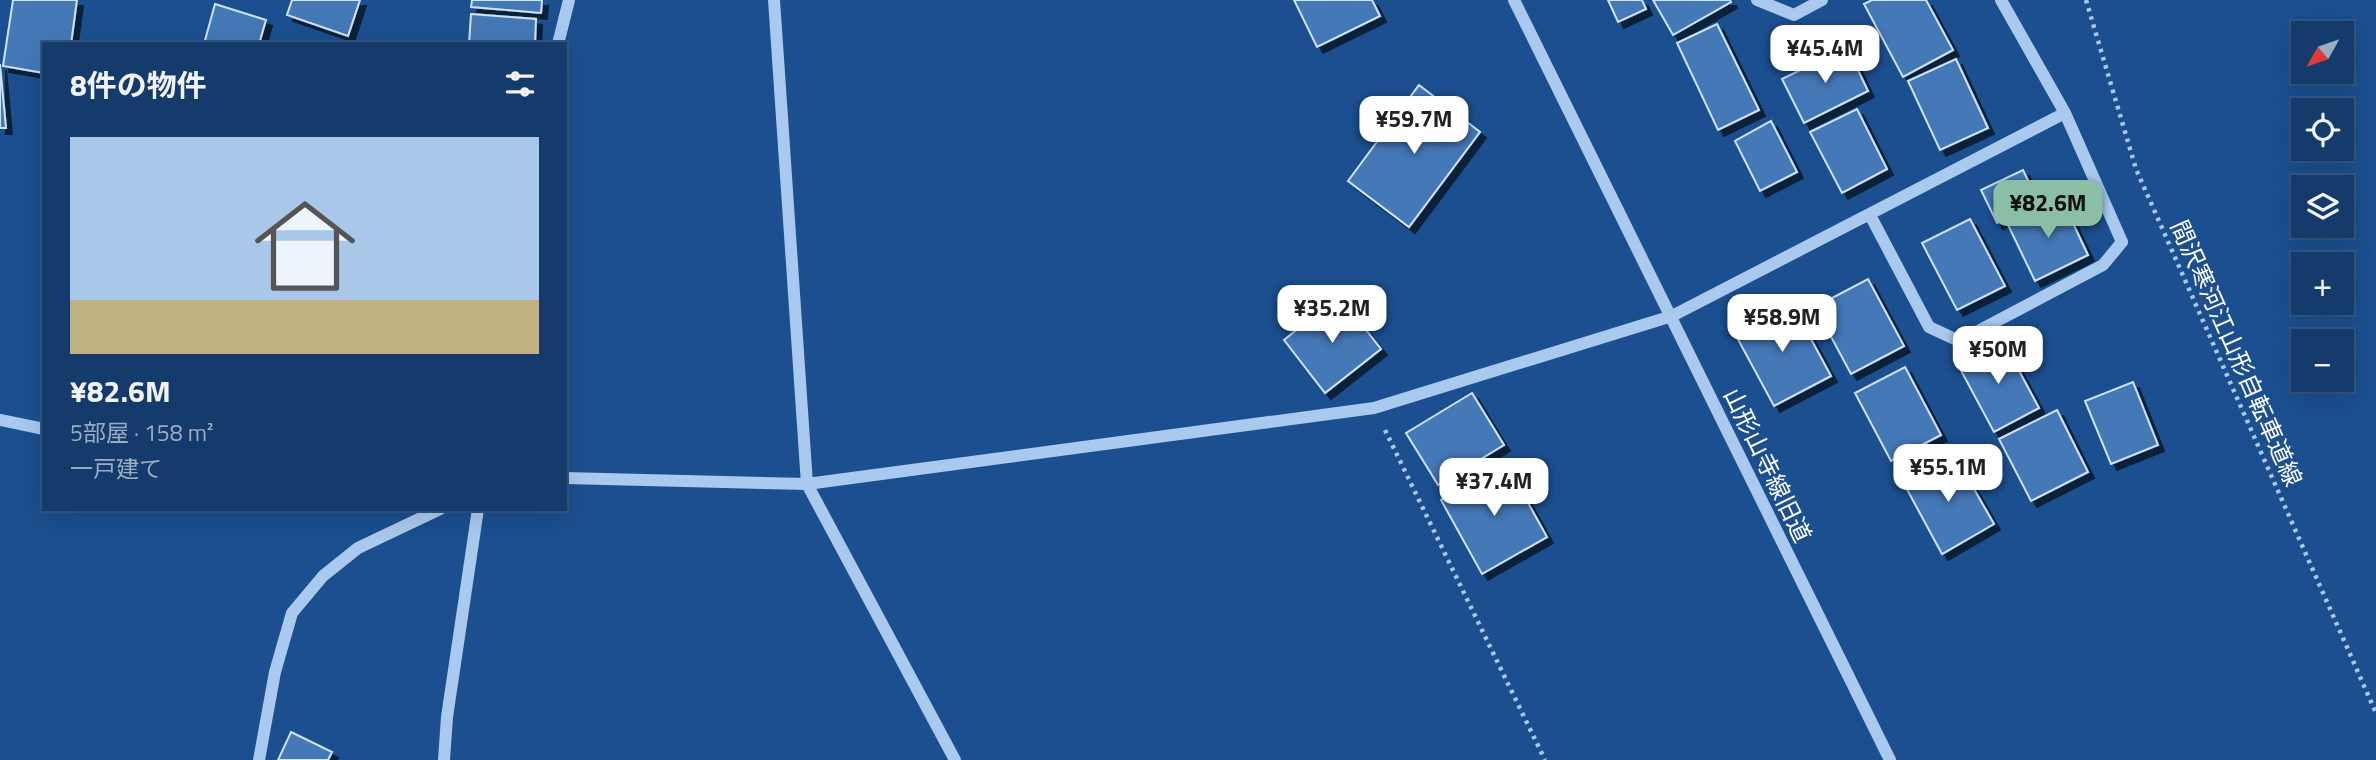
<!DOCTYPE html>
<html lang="ja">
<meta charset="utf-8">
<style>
body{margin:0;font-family:"Titillium Web","Noto Sans JP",sans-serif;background:#1d4271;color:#f1f3f6;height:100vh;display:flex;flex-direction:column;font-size:26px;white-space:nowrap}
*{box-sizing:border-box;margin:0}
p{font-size:23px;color:#9dadc1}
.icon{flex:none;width:38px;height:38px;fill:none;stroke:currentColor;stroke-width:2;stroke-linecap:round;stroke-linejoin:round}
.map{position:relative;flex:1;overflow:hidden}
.sheet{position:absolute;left:42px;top:42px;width:525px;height:469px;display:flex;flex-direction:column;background:#143b6b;border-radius:0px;box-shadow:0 7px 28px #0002,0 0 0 2px #33557e}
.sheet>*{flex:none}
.needle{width:46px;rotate:230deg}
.tools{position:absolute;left:2291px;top:21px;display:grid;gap:14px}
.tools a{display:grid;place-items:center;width:63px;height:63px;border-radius:0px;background:#143b6b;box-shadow:0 7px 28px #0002,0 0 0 2px #33557e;font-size:35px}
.price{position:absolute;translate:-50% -60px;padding:0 16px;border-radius:14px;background:#fff;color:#222;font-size:23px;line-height:46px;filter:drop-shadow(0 2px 4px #0008)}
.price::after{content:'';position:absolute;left:50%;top:42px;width:21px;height:16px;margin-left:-10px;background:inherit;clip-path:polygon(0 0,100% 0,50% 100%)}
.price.on{background:#8abfa5;color:#111}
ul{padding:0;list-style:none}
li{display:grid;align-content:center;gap:14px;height:371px;padding:0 28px}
li span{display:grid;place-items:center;height:217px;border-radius:0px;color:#555}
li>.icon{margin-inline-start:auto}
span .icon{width:126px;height:126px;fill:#fffc;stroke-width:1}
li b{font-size:30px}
h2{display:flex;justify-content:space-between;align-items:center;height:84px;padding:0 28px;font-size:30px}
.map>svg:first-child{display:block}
.building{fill:#4478b7;stroke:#cfe3fa;stroke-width:2;filter:url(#shadow)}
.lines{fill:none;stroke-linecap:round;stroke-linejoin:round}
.path{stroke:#a9c9ee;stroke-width:4.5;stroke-dasharray:3.5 5;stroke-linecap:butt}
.minor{stroke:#a9c9ee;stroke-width:12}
.labels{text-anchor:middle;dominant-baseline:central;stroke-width:5;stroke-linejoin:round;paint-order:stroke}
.street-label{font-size:24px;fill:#fff;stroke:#1b4f8f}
</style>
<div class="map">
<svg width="2376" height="760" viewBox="0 0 2376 760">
<defs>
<filter id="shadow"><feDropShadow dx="6" dy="6" stdDeviation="0" flood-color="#0009"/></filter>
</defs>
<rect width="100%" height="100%" fill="#1b4f8f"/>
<path class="building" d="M13,0H77L71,44H44V73L3,66Z
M292,0H360L348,36L287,15Z
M472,0H542L541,13L471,7Z
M1294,0H1372L1380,16L1317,47Z
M1608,0H1642L1646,9L1618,22Z
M1653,0H1730L1731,2L1673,35Z
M1872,0H1926L1953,50L1903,77L1864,4Z
M215,4L266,20L259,44H204Z
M471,14L536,19L535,44H469Z
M1717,24L1759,110L1718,130L1677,43Z
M1847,47L1868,91L1804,123L1782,79Z
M1956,59L1988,128L1940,150L1908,81Z
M0,64L6,128H0Z
M1419,85L1480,132L1409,227L1348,181Z
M1857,109L1887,169L1842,193L1810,132Z
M1771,121L1797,172L1760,191L1735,141Z
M2023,170L2039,204L1997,223L1981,190Z
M2062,200L2088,255L2035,281L2008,225Z
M1970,219L2005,286L1957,310L1922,243Z
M1868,279L1904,346L1851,374L1815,307Z
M1339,296L1381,349L1325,393L1284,340Z
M1791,302L1831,376L1774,406L1734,332Z
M2003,341L2039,408L1994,432L1958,365Z
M1905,367L1941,435L1891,461L1855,393Z
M2133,382L2158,445L2111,464L2085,401Z
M1472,393L1504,445L1438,485L1406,433Z
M2057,410L2088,472L2031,501L1999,439Z
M1954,454L1994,524L1942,554L1903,482Z
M1506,463L1547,537L1482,574L1441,500Z
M291,732L332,752L328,760H278Z"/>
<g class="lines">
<path class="path" d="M2086,0L2136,169L2376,713
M1385,430L1545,760"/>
<path class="minor" d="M774,0L807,484L1374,408L1672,316L2065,113L2001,0
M1514,0L1890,760
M1757,0L1794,15L1822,0
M558,44L569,0
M1870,215L1929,327L1959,341L2103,265L2122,242L2065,113
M0,420L44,429
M565,478L807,484L955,760
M259,760L275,672L292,613L323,576L358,548L440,509
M444,760L447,717L478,509"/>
</g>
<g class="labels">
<g class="street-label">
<text transform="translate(2237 353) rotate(66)">間沢寒河江山形自転車道線</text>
<text transform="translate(1768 465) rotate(64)">山形山寺線旧道</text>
</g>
</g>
</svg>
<div class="tools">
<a><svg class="needle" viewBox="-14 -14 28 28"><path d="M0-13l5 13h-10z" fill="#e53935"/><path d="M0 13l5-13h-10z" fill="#9dadc1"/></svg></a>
<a><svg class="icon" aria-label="locate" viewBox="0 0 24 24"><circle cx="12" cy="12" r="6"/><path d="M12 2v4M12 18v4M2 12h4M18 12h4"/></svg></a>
<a><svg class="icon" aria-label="layers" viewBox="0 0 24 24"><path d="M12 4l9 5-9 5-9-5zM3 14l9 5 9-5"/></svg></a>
<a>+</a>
<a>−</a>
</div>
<b class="price" style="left:1825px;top:85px">¥45.4M</b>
<b class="price" style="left:1414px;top:156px">¥59.7M</b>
<b class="price on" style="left:2048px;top:240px">¥82.6M</b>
<b class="price" style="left:1332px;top:345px">¥35.2M</b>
<b class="price" style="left:1782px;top:354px">¥58.9M</b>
<b class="price" style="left:1998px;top:386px">¥50M</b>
<b class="price" style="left:1948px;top:504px">¥55.1M</b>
<b class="price" style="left:1494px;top:518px">¥37.4M</b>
<section class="sheet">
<h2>8件の物件<svg class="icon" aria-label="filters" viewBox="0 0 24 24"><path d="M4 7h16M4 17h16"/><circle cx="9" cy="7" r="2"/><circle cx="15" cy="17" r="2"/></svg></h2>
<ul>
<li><span style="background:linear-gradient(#a9c7e8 75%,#c2b280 0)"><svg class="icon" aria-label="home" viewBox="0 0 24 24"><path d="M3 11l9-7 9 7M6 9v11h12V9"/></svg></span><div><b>¥82.6M</b><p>5部屋 · 158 m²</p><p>一戸建て</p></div></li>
</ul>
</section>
</div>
